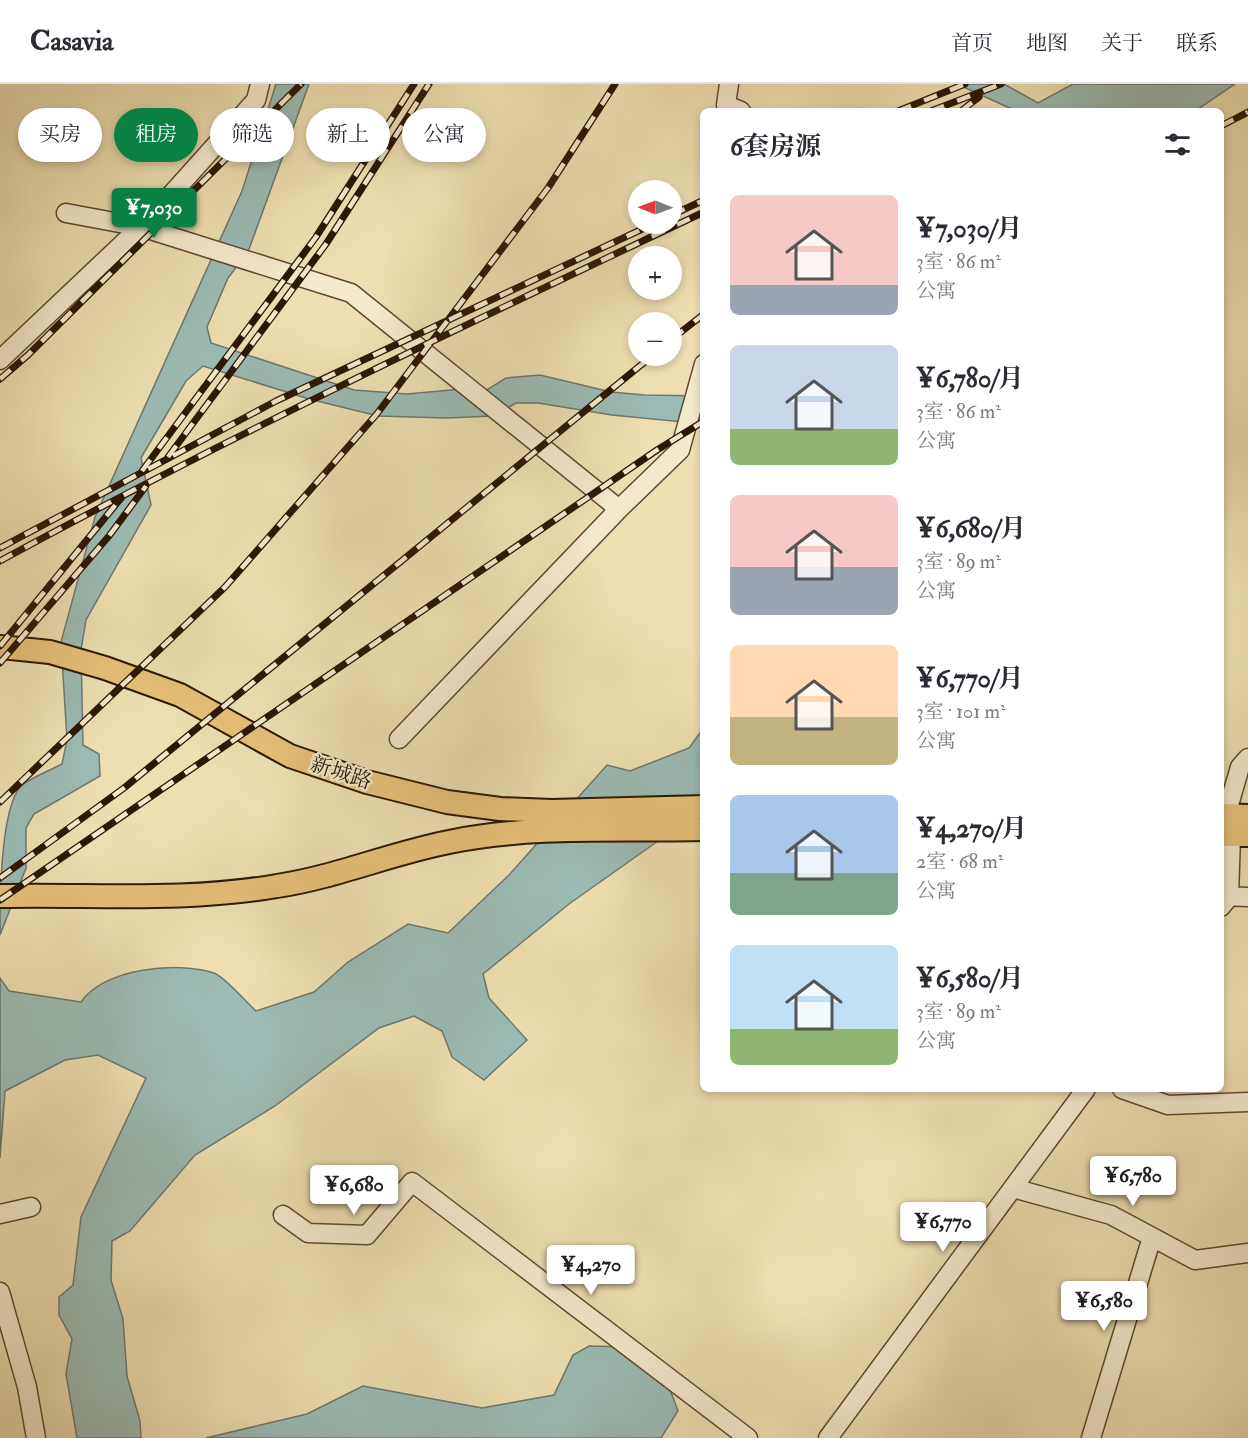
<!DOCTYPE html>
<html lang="zh">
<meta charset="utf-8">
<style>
body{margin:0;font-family:"IM FELL Double Pica","Noto Serif SC",serif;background:#f2f2f3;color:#2b2b33;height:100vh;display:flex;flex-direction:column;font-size:22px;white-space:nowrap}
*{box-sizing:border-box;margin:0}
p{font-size:20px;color:#7c7c81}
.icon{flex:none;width:33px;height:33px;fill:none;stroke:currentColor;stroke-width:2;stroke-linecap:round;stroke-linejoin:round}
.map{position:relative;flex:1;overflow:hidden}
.details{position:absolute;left:700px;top:24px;width:524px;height:984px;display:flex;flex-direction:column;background:#fff;border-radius:9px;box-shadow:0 3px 9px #0003}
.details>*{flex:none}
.banner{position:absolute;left:18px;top:24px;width:570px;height:54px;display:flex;gap:12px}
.needle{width:39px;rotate:271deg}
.tools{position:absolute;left:628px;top:96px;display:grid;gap:12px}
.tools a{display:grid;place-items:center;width:54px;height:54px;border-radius:50%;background:#fff;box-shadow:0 3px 9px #0003;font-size:30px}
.price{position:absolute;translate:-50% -51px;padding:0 14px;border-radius:6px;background:#fff;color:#222;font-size:20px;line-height:39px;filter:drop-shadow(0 2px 3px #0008)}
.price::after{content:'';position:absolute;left:50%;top:36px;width:18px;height:14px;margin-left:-9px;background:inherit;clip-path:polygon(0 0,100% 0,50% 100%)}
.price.active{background:#0b8043;color:#fff}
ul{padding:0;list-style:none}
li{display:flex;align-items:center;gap:18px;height:150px;padding:0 30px}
li span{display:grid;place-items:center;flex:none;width:168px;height:120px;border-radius:9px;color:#555}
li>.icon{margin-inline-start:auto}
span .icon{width:72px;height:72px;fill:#fffc;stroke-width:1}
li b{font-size:26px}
h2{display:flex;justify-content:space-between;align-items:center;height:72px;padding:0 30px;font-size:26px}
.pill{padding:0 21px;border-radius:27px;background:#fff;box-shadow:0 3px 9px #0003;font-size:21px;line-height:54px}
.pill.active{background:#0b8043;color:#fff}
header{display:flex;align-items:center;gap:36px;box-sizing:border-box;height:84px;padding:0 30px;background:#fff;border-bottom:2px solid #e1e1e2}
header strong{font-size:28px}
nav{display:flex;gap:33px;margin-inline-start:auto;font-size:21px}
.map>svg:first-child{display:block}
.water{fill:#9bbbb4;stroke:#6e796e;stroke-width:1.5}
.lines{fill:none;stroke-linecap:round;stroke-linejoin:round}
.minor-casing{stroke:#5c4930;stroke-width:21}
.major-casing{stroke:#2b1705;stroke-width:26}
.minor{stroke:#f3eacc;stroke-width:18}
.major{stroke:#e6c078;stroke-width:22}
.rail-casing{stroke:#2b1705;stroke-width:7}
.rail{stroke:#f3eacc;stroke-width:4.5;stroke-dasharray:14;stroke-linecap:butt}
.labels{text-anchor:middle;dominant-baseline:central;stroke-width:4.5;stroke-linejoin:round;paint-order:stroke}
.street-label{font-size:21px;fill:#2b1705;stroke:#f3eacc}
</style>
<header>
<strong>Casavia</strong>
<nav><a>首页</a><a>地图</a><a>关于</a><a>联系</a></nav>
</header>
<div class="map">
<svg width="1248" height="1354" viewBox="0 0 1248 1354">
<rect width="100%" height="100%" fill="#eddfb1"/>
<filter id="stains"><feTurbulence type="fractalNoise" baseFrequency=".00333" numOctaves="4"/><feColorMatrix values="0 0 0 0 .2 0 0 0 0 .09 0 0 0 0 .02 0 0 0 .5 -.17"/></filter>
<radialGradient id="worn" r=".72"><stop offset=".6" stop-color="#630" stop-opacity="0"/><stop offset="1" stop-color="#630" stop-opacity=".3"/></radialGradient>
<path class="water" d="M276,0H309L248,168L228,194L207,243L211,259L354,306L407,310L462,305L482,309L506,294L540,291L611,308L645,311L703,312V340L612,331L538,319H516L494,332L446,334L378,332L309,315L203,282L186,297L141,374L151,421L86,536L81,566L83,661L99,670L100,692L34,730L26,744V784L0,851C0,817 0,725 21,702C32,693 49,687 62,680L67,656L61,558L95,433L242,107Z
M957,0H1004L1038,19L1073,0H1235L1195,27H1016Z
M703,645V710L658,757L569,820L483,890L489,914L527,956L484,996L452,973L442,947L414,932L379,944L275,1022L195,1071L130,1147L112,1157L111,1196L123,1235L127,1292L140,1337L141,1354H77L66,1290L72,1255L59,1231V1213L73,1201L81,1133L146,994L98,971L65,976L5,1007L0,1074V894L9,907L81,918C104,884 178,877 214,889C225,893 246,918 256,927L314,908L348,878L408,840L448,849L509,791L607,681L630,687L689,664Z
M589,1262L633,1263L654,1294L668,1300L678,1327L661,1354H206L307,1330L363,1302L482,1324L554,1311L573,1271Z"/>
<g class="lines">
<g class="minor-casing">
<path id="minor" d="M729,0L726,21L741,27
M66,129L141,143L351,209L619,425L399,655
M0,276L152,132L256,16L260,0
M619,425L680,366L704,280
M1226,731L1240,683L1248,674
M1221,812L1248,813
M1221,823L1229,813L1231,751
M1122,1005L1168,1021L1248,1018
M1013,1104L1111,1131L1195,1176L1248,1169
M0,1130L31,1123
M283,1131L308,1149L367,1151L412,1098L748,1354
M0,1208L27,1303L36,1354
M828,1354L1086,1005
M1091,1354L1152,1153"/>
</g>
<g class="major-casing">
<path id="major" d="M0,563L50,568L105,584L180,611L290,672L367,698L447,718L500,725L552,727L704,723
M1221,731L1248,732
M1221,751H1248
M0,812C93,810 185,818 277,802C337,793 394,768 454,757C535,741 621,747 704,745"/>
</g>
<use href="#minor" class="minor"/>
<use href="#major" class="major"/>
<g class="rail-casing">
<path id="rail" d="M898,27L965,0
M931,27L1001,0
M961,27L979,13
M1221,42L1248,28
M672,131L704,116
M672,255L704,230
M0,295L28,271L301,0
M168,373L326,160L429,0
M142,387L316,153L414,0
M0,464L276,317L653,140
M0,477C230,352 467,240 704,128
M0,562L122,413
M0,579L109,452L146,402
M0,718L225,503L376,331L548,104L615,0
M0,794L124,704L652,272
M0,816L657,366L704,337"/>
</g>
<use href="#rail" class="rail"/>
</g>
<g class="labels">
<g class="street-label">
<text transform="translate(341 689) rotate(18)">新城路</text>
</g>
</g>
<rect width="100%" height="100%" filter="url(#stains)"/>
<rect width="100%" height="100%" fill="url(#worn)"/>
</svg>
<div class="tools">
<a><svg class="needle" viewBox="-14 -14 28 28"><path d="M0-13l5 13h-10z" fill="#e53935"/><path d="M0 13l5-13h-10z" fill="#7c7c81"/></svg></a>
<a>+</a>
<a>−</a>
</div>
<b class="price active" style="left:154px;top:155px">¥7,030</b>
<b class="price" style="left:1133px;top:1123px">¥6,780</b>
<b class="price" style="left:354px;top:1132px">¥6,680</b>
<b class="price" style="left:943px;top:1169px">¥6,770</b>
<b class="price" style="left:591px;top:1212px">¥4,270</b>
<b class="price" style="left:1104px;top:1248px">¥6,580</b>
<div class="banner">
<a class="pill">买房</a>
<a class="pill active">租房</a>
<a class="pill">筛选</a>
<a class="pill">新上</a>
<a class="pill">公寓</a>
</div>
<section class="details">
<h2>6套房源<svg class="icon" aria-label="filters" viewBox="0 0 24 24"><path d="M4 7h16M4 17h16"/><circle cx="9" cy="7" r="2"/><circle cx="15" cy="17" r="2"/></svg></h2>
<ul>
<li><span style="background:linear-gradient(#f6c9c9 75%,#9aa5b1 0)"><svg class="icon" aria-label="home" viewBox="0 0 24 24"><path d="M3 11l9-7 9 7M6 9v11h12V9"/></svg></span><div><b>¥7,030/月</b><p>3室 · 86 m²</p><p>公寓</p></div></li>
<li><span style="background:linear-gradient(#c9d6e8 70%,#8fb573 0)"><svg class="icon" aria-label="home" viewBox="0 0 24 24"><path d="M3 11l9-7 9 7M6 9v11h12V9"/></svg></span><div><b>¥6,780/月</b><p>3室 · 86 m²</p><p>公寓</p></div></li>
<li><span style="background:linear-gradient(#f6c9c9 60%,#9aa5b1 0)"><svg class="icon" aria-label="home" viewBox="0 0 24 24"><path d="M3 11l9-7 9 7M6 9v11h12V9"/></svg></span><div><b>¥6,680/月</b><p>3室 · 89 m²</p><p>公寓</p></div></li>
<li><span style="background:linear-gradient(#ffd9b3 60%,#c2b280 0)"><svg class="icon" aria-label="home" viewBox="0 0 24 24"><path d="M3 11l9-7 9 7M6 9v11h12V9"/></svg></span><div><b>¥6,770/月</b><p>3室 · 101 m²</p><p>公寓</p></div></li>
<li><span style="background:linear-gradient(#a9c7e8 65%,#7fa58c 0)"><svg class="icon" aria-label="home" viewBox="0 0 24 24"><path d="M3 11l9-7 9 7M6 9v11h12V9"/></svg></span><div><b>¥4,270/月</b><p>2室 · 68 m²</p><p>公寓</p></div></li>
<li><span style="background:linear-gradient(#bfe0f5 70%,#8fb573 0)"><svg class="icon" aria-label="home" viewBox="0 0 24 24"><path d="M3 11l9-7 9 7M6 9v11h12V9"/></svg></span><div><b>¥6,580/月</b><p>3室 · 89 m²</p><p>公寓</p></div></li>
</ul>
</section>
</div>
